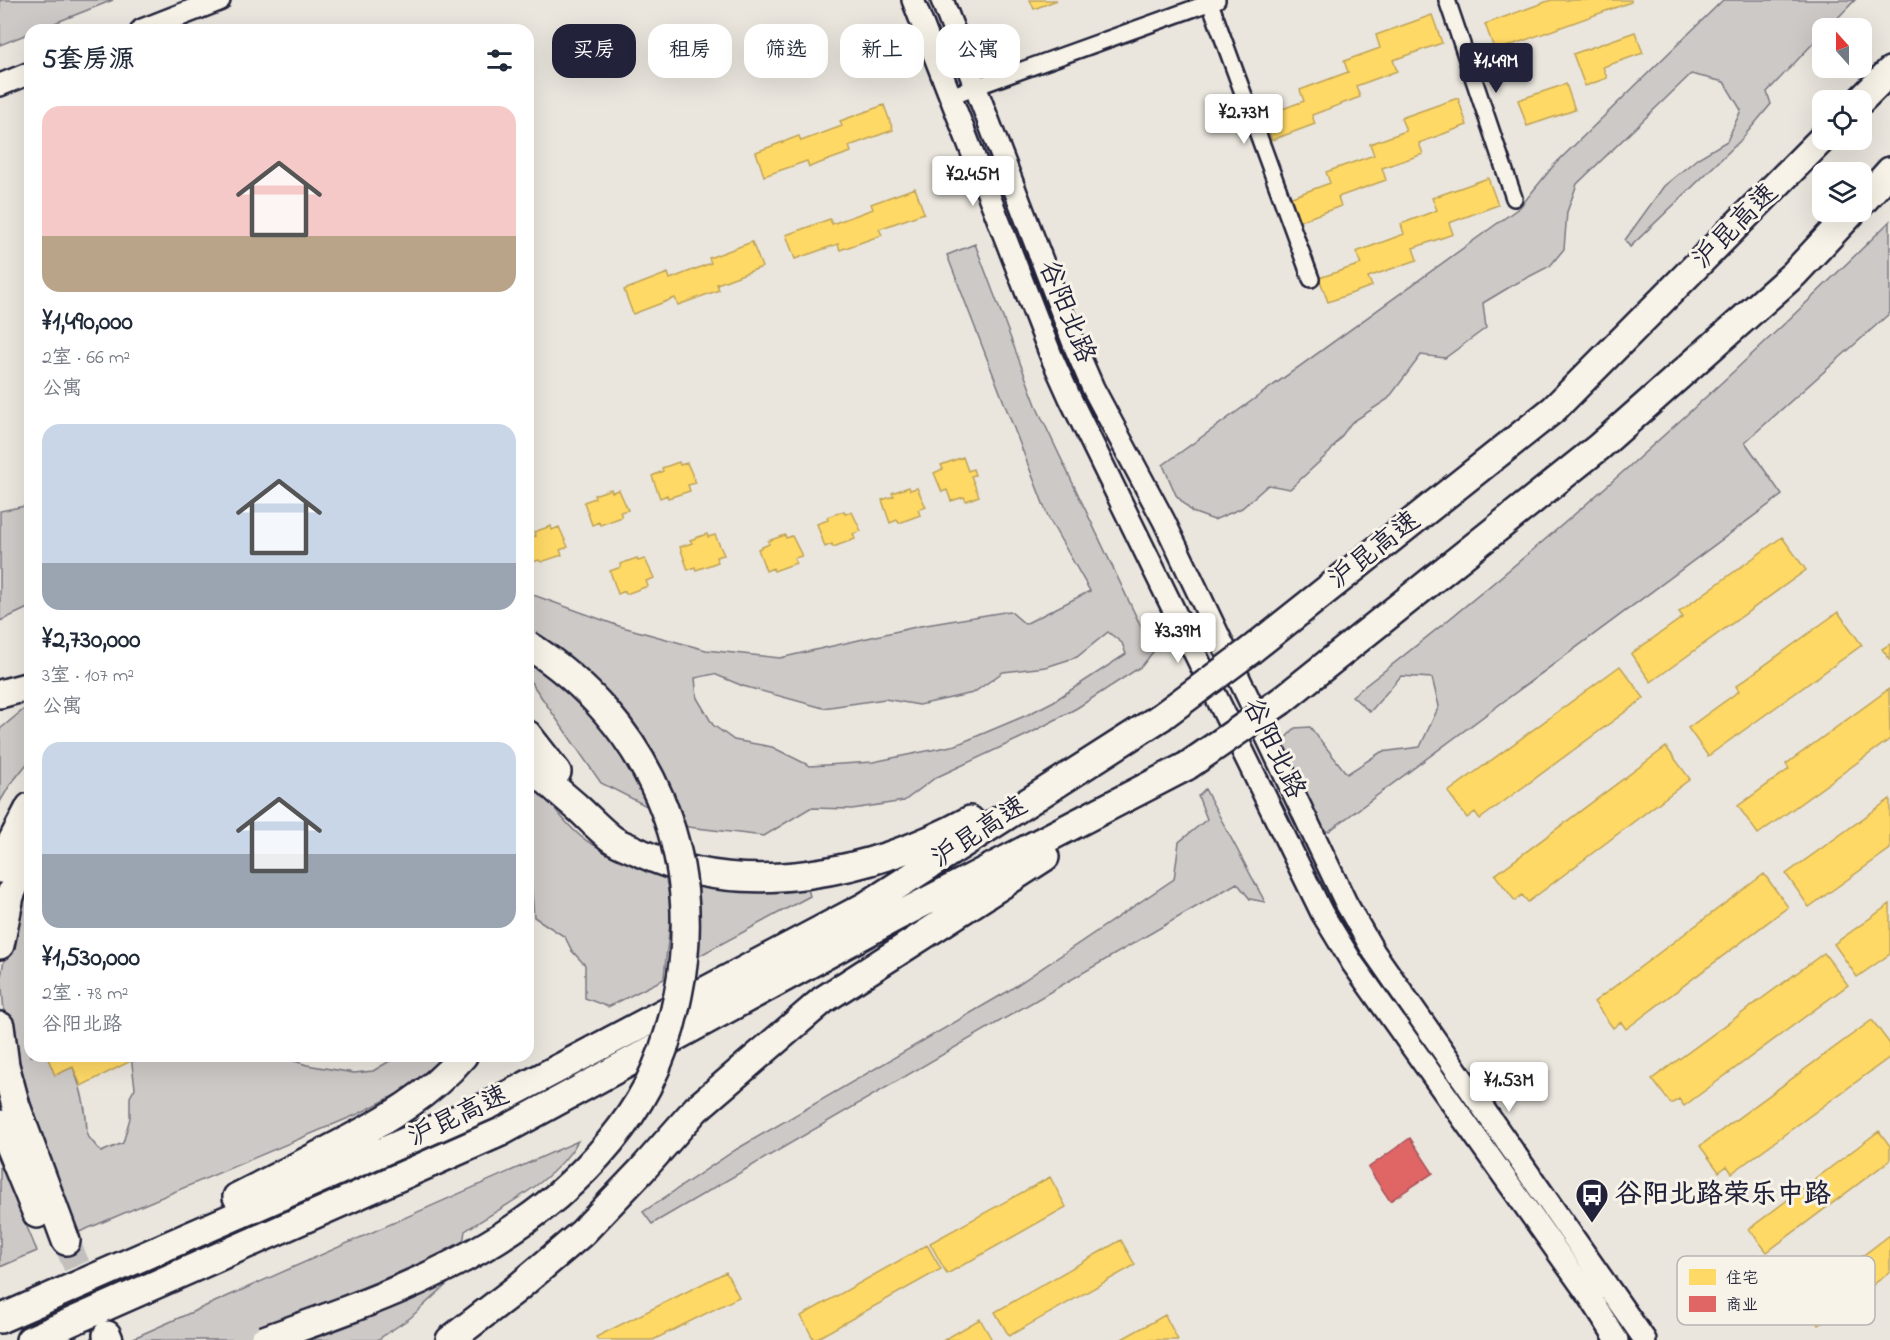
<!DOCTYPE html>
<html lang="zh">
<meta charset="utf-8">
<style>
body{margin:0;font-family:"Indie Flower","LXGW WenKai TC",sans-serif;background:#f2f2f3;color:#1f2937;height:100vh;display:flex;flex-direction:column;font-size:22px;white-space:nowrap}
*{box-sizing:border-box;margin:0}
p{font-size:20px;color:#747a83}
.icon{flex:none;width:33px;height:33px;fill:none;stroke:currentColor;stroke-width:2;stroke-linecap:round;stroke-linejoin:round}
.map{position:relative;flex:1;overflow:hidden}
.sheet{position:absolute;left:24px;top:24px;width:510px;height:1038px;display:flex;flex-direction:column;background:#fff;border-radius:18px;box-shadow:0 6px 24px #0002}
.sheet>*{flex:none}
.guide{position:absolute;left:552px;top:24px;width:570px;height:54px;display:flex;gap:12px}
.needle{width:39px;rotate:339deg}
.buttons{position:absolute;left:1812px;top:18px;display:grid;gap:12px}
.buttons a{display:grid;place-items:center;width:60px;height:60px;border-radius:12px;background:#fff;box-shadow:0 6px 24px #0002;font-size:30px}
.price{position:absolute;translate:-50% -51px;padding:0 14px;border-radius:6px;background:#fff;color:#222;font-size:20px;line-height:39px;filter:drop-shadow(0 2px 3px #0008)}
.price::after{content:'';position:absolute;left:50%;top:36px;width:18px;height:14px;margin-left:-9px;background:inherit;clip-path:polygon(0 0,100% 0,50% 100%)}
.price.selected{background:#22223b;color:#fff}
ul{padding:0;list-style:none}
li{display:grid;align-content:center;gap:12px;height:318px;padding:0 18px}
li span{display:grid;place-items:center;height:186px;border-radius:18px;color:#555}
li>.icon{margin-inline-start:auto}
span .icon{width:108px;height:108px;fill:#fffc;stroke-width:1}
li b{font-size:26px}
h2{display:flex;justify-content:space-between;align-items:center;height:72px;padding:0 18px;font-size:26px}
.tag{padding:0 21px;border-radius:18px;background:#fff;box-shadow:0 6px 24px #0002;font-size:21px;line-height:54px}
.tag.selected{background:#22223b;color:#fff}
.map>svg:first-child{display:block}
.green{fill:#cdc9c6;stroke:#787680;stroke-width:1.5;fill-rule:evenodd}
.homes{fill:#ffd966;stroke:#bda259;stroke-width:1.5}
.shops{fill:#e06666;stroke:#a75259;stroke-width:1.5}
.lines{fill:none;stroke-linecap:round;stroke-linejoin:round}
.highway-tunnel{stroke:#c2bfbd;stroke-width:27;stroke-dasharray:27 14;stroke-linecap:butt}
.street-casing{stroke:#22223b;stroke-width:20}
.secondary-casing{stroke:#22223b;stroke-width:26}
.highway-casing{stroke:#22223b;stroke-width:32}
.street{stroke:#f7f3e8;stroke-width:15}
.secondary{stroke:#f7f3e8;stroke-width:21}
.highway{stroke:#f7f3e8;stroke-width:27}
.highway-bridge-casing{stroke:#22223b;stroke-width:32;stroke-linecap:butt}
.highway-bridge{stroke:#f7f3e8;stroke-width:27}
.labels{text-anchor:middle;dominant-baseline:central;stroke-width:6;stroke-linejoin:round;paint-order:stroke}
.street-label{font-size:27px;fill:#22223b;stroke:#f7f3e8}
.poi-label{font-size:27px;font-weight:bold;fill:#22223b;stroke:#f7f3e8;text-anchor:start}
.key{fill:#f7f3e8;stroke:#b7b4b4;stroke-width:1.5}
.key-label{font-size:16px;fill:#22223b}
</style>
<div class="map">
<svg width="1890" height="1340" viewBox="0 0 1890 1340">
<rect width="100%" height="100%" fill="#eae6de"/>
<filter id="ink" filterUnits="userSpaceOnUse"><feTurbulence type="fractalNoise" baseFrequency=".0167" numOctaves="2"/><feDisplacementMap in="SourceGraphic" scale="12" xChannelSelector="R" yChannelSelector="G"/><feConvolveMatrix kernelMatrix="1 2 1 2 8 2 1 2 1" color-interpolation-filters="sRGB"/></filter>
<g filter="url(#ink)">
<path class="green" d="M0,0H113L37,30H30V33L0,45Z
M1723,0H1855L1828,28H1822V34L1767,92L1771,104L1740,141L1630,247L1625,240L1664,186L1698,158L1727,141L1741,110L1724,82L1691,74L1577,184L1567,212L1564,249L1550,266L1513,285L1483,303L1486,328L1445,358L1421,355L1388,399L1351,423L1330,452L1290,489L1268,485L1242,508L1214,520L1192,512L1176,495L1163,465L1520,207L1554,165Z
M1890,221V313L1745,442L1782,495L1329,831L1317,832L1274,750L1295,728L1310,727L1347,774L1381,752L1420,747L1439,706L1432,678L1401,676L1370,712L1352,696C1542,550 1720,390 1890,221Z
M975,244L1038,410L1153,652L1142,666L1077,708L1029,734L935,778L904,801L852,809L810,808L764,836L688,827L601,783L528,678V593L619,626L706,650L780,658L920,626L1010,611L1025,624L1090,591L1049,519L947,255ZM1108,632L1122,643L1126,654L1054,701L1027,715L956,745L873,762L810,766L772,747L734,740L713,725L697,698L695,678L714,674L743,686L823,708L885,699L919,705L973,693L1003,672L1046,667L1077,657Z
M30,505V607L0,621V511Z
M30,707V760L10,785L0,802V729L23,710Z
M528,774C544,794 566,827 587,841C610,855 637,862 662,870C678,903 666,944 664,979L608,1007L585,998V965L572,951L565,937L534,917L528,847Z
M1205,789L1265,902L1250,899L1237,883L652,1224L643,1212L737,1149L1005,993L1174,879L1179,842L1207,819L1198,796Z
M30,865V1010L28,1011L30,1016V1056H47L55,1075L73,1067C82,1090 87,1110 87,1135L101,1152L123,1143L130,1118V1097L135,1088L131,1056H279L307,1065L354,1073L373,1071L398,1056H448L407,1089L358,1114L77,1233L27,1111L5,1024L1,976L13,914Z
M696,884C734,894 769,889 807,885L810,896L697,957L700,906Z
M578,1141C554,1183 504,1205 465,1231L458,1274L410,1318L377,1340H129Z
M0,1162L37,1251L0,1267Z"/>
<path class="homes" d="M1030,0H1057L1034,9Z
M1551,0H1631V2L1495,51L1485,24Z
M1432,15L1442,43L1393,60L1397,71L1356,86L1360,97L1312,115L1315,124L1272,140L1263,116L1304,101L1300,90L1348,72L1344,61L1380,48L1376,35Z
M1635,32L1643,53L1603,67L1607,78L1585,86L1573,54Z
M1566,84L1575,110L1527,126L1518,100Z
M1458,98L1467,125L1419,143L1423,154L1382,168L1386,180L1338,197L1341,206L1297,222L1289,198L1330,183L1326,172L1374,155L1370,144L1406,131L1401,118Z
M884,105L893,130L849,146L851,152L809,167L807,161L764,176L756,152L799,136L801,141L842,126L840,121Z
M1488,178L1498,205L1449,223L1453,234L1413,248L1417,260L1368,277L1372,286L1328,302L1319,278L1361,264L1356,252L1404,234L1401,224L1437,210L1432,198Z
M915,188L924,213L879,229L882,235L840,250L838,244L795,259L786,235L830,219L832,224L873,209L871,204Z
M752,242L762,267L717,284L719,290L678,305L675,298L633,314L624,290L668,273L670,279L711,263L709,258Z
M963,457L968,471L973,469L975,475L971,476L979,496L966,501L964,497L951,501L947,490L942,492L934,473L943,469L941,465Z
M679,462L680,465L687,463L696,483L688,485L690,491L668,498L667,495L660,498L652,476L663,471L662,468Z
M909,487L910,490L917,488L926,507L918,510L920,515L899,523L897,520L890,523L882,500L894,496L892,493Z
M611,489L612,492L619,490L628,510L620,512L622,517L600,525L599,522L592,525L584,502L595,498L594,495Z
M844,511L845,514L852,512L861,531L853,534L855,539L833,547L832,544L825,547L817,524L828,520L827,517Z
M551,526L552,530L559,527L568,547L560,550L562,555L541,562L539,560L533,562L528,550V538L536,536L534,532Z
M707,534L708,537L715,535L724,555L716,557L718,562L696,570L695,567L688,570L680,547L692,543L690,540Z
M785,535L786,538L792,536L802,556L794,558L796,563L774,571L773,568L766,571L758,549L769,544L768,541Z
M1782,537L1806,570L1651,682L1631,654L1683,617L1679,612Z
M637,558L638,561L645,559L654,578L646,581L648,586L626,594L625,591L618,594L610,571L621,567L620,564Z
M1838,612L1862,645L1708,756L1688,728L1739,691L1736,686Z
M1890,644V660L1882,649Z
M1620,666L1644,698L1480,819L1475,812L1467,818L1448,792Z
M1889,689L1890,739L1758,834L1738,806L1789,769L1786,764Z
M1666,747L1690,779L1528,902L1522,895L1515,901L1495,875Z
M1890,799V849L1809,907L1786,874Z
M1764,874L1788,907L1626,1029L1621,1022L1613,1028L1594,1002Z
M1890,904V954L1857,977L1834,944Z
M1824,953L1848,985L1684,1106L1679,1099L1671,1104L1652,1079Z
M1872,1020L1890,1044V1057L1732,1173L1727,1166L1719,1172L1700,1146Z
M47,1056H131L133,1060L81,1086L73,1067L55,1075Z
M1879,1131L1890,1146V1160L1767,1252L1749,1229Z
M1050,1177L1066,1207L947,1274L930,1243Z
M1890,1235V1272L1819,1325L1802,1302Z
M1121,1240L1135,1265L1009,1336L995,1312Z
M927,1245L941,1269L814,1340L801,1316Z
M726,1272L739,1297L653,1340H598L596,1337Z
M1165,1315L1178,1340H1120Z
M980,1319L992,1340H944Z"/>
<path class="shops" d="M1410,1138L1433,1173L1390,1201L1368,1168Z"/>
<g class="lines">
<path class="highway-tunnel" d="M66,1241L105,1331"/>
<g class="street-casing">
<path id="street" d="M1209,0L1311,279
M1447,0L1514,198
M950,96L1217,0"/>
</g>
<g class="secondary-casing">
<path id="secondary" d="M913,0L1052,358L1070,398L1322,913L1353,964L1591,1299L1617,1340
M942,0L1076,349L1093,388L1164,521L1346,903L1374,952L1645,1340
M142,30L219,0
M0,85L30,73"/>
</g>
<g class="highway-casing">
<path id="highway" d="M1861,100L1890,71
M1862,202L1890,171
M1251,650L1554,409L1822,139
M0,694L30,686
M1281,701L1599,447L1794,274L1852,212
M528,735L557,772
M528,762C543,779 561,793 578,808C589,818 600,830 612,839C620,845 632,848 641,853C745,901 873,873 970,820
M0,869L8,849L30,807
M0,945L10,896L30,849
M0,1026L5,1065L16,1106L66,1241
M0,1124L37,1214
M237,1197C271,1180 306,1162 340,1144C386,1120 429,1096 463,1056
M0,1319L489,1105L864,907L1161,717
M107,1335L109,1340
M30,1340L501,1132L894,918L1187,766
M450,1340L515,1290L582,1233L642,1170L696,1109L823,1000L1045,857"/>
</g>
<use href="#street" class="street"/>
<use href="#secondary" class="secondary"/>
<use href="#highway" class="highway"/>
<g class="highway-bridge-casing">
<path id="highway-bridge" d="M1161,717L1251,650
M1187,766L1281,701
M264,1340C366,1304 473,1267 557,1196C592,1165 625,1129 647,1087C662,1058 672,1026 678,995C707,855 648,721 528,645"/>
</g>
<use href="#highway-bridge" class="highway-bridge"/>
</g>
</g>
<defs>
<g id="bus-pin" transform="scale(1.725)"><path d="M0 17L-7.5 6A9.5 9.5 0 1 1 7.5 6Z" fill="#22223b" stroke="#f7f3e8"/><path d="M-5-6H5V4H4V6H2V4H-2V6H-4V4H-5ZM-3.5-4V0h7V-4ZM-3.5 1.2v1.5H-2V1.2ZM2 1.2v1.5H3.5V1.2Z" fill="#fff"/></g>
</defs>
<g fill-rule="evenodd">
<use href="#bus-pin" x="1592" y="1195"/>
</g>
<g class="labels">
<g class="street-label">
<text transform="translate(1736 227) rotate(-45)">沪昆高速</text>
<text transform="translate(1066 312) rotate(68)">谷阳北路</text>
<text transform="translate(1375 551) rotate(-38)">沪昆高速</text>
<text transform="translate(1273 749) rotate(64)">谷阳北路</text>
<text transform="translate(980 833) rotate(-33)">沪昆高速</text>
<text transform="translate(459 1117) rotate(-25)">沪昆高速</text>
</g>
<g class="poi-label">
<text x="1615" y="1195">谷阳北路荣乐中路</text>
</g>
</g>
<rect x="1677" y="1256" width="198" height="69" rx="9" class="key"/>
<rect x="1689" y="1269" width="27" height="16" fill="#ffd966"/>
<rect x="1689" y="1296" width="27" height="16" fill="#e06666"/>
<g class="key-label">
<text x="1726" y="1283">住宅</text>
<text x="1726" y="1310">商业</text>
</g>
</svg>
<div class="buttons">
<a><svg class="needle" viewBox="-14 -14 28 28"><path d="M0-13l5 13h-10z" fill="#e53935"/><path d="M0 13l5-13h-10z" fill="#747a83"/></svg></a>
<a><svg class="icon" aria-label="locate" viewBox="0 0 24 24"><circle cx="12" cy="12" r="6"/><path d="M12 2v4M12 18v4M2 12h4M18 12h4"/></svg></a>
<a><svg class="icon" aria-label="layers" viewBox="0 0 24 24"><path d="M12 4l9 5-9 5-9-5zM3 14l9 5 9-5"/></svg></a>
</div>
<b class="price selected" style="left:1496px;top:94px">¥1.49M</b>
<b class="price" style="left:1244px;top:145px">¥2.73M</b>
<b class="price" style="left:973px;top:207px">¥2.45M</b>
<b class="price" style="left:1178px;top:664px">¥3.39M</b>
<b class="price" style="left:1509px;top:1113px">¥1.53M</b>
<div class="guide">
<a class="tag selected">买房</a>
<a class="tag">租房</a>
<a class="tag">筛选</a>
<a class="tag">新上</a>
<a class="tag">公寓</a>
</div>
<section class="sheet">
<h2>5套房源<svg class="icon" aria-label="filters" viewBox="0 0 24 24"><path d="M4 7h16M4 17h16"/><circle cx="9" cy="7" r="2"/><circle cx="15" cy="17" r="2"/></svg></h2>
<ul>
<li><span style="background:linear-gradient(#f6c9c9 70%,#b9a48a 0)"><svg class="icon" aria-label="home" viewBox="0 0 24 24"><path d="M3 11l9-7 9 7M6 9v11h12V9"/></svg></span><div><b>¥1,490,000</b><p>2室 · 66 m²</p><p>公寓</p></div></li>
<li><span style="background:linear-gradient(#c9d6e8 75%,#9aa5b1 0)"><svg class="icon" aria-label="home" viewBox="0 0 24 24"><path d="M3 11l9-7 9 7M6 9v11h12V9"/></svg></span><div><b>¥2,730,000</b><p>3室 · 107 m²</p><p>公寓</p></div></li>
<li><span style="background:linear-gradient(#c9d6e8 60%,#9aa5b1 0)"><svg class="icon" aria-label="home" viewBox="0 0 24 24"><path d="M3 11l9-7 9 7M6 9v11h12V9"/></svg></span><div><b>¥1,530,000</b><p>2室 · 78 m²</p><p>谷阳北路</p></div></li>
</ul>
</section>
</div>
